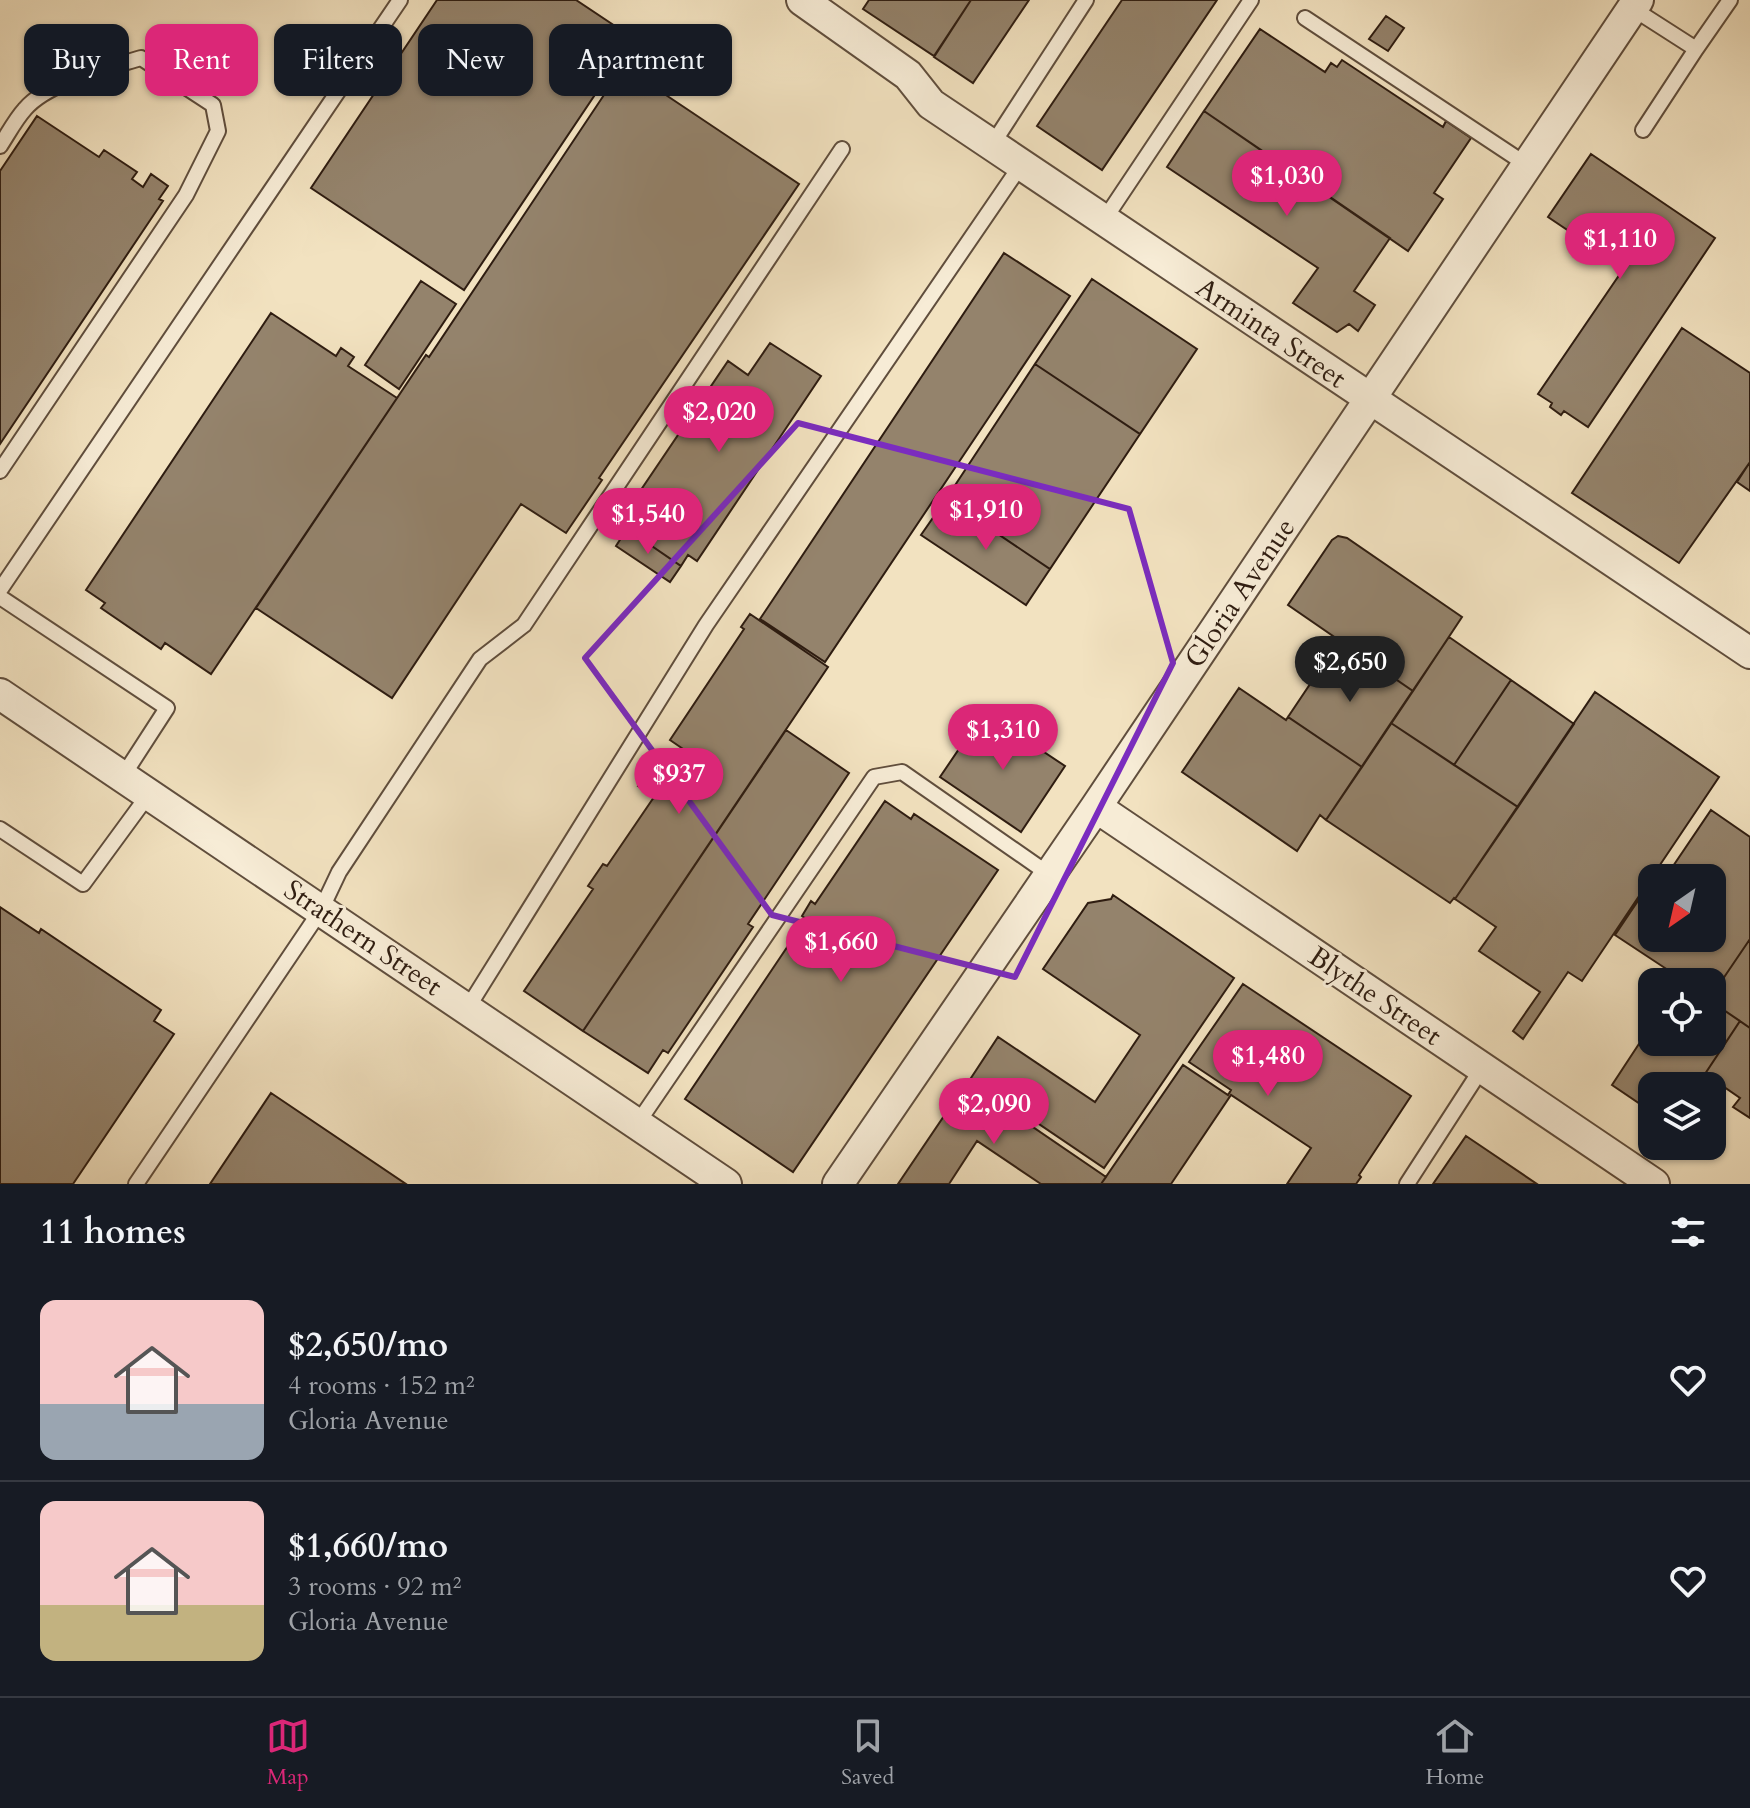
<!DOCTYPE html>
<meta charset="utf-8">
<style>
body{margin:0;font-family:Cardo,serif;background:#20242c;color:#f1f3f6;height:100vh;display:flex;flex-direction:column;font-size:30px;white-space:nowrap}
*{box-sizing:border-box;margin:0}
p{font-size:26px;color:#9ea1a6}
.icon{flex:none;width:44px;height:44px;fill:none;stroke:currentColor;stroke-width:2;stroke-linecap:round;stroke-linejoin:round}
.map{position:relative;height:1184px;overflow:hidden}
.sheet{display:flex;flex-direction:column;background:#171b24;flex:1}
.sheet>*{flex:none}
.banner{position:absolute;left:24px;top:24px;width:800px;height:72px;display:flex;gap:16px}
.needle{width:52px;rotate:214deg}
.tools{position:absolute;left:1638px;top:864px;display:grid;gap:16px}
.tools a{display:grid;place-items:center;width:88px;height:88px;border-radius:16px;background:#171b24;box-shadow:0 2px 6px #0004;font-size:40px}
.price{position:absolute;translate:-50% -68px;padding:0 18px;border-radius:28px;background:#db2777;color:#fff;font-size:26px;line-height:52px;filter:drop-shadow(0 2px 4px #0008)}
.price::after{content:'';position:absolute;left:50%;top:48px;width:24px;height:18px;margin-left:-12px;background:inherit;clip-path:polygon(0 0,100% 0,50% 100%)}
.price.active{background:#222;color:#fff}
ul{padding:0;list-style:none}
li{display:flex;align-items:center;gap:24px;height:200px;padding:0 40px}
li+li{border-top:2px solid #363941}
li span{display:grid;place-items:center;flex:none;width:224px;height:160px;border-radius:16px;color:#555}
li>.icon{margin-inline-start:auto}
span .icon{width:96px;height:96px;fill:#fffc;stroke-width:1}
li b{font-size:34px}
h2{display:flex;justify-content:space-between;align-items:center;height:96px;padding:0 40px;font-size:34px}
.pill{padding:0 28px;border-radius:16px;background:#171b24;box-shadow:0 2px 6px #0004;font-size:28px;line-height:72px}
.pill.active{background:#db2777;color:#fff}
.tabs{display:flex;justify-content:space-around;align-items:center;height:112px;border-top:2px solid #363941;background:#171b24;font-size:22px;color:#9ea1a6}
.tabs a{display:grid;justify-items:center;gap:4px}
.tabs .active{color:#db2777}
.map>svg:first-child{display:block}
.building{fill:#94836c;stroke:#2f1d11;stroke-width:2}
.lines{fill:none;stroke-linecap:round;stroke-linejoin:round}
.service-casing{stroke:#604e3d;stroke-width:18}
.minor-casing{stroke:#604e3d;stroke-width:34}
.service{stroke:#f7ecd6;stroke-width:14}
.minor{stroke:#f7ecd6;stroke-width:30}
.marked{fill:none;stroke:#7b2cbf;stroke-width:6;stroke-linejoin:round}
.labels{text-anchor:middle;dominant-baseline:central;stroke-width:6;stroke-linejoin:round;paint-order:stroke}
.street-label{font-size:28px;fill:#2f1d11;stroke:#f7ecd6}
</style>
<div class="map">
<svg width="1750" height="1184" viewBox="0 0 1750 1184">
<rect width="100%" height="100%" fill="#f2e2c0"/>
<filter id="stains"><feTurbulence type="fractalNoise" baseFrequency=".0025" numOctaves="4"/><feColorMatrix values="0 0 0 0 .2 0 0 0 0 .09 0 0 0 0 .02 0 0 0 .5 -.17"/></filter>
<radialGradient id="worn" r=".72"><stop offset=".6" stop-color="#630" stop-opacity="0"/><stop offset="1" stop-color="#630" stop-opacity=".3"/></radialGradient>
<path class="building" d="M437,0H576L633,38L464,290L311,188Z
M869,0H971L934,56L863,9Z
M971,0H1029L973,83L934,57Z
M1122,0H1217L1102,170L1037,126Z
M1386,16L1404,28L1388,51L1369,39Z
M1260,29L1325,72L1331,63L1337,67L1342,60L1443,127L1446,121L1471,138L1434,193L1443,199L1408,251L1204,111Z
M634,55L653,69L645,81L799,184L599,478L602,480L566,533L521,504L392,698L256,608L426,355L429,357L624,65L626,66Z
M1204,111L1390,238L1354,291L1375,305L1358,331L1349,324L1337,332L1293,303L1318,268L1167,167Z
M37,116L99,157L104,150L137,172L132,179L143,187L151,174L168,186L159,199L163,201L0,444V171Z
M1591,154L1715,238L1588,427L1564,411L1561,415L1550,407L1552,403L1538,394L1624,268L1548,217Z
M1004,253L1070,296L825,662L760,619Z
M1092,279L1197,349L1140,434L1035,364Z
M421,281L456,304L399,389L365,365Z
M271,313L336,356L341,348L354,357L348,366L397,398L211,674L165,643L161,649L101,608L105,603L86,590Z
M1682,328L1750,373V462L1679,563L1572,493Z
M770,343L821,376L697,561L688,555L681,566L627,529L635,518L626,512L728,361L748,375Z
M1035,364L1140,434L1050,569L946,499Z
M1750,462V491L1737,482Z
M946,499L1050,569L1026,605L921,535Z
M627,529L681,566L670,582L616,546Z
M1338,536L1347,538L1462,617L1413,691L1288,605L1332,540Z
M750,614L828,667L583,1031L524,991L593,889L588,886L603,864L607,866L654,797L638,786L653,763L671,776L685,755L687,757L689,753L670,740L744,629L741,627Z
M1449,637L1511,680L1454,765L1391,723Z
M1339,641L1413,691L1362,767L1288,717Z
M1511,680L1574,724L1518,807L1454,765Z
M1239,688L1286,720L1288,717L1362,767L1326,820L1320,815L1297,851L1182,772Z
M1595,692L1719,777L1582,981L1568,972L1523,1039L1513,1031L1540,992L1479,951L1496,927L1455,899Z
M984,712L1065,766L1021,832L940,777Z
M1391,723L1518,807L1455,899L1454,898L1450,903L1326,820Z
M786,730L849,773L748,924L753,927L668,1053L663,1050L648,1073L583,1031Z
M885,801L911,819L914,814L998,870L793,1172L685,1099L806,919L802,916L811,901L815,904Z
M1711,810L1750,837V939L1712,995V982H1682L1670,974L1671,972L1615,935L1648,886L1652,889V938H1712V878H1665Z
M1113,895L1234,978L1104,1168L971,1078L998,1037L1095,1102L1140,1035L1043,969L1088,903L1111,899Z
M0,907L39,933L41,929L161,1010L154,1021L174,1034L73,1184H0Z
M1750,939V1028L1712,1002V995Z
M1243,984L1411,1096L1359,1175L1361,1177L1356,1184H1287L1311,1148L1231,1095L1171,1184H1101L1183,1065L1228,1095L1231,1090L1189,1062Z
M1712,1002L1740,1021L1697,1086H1652V1112L1612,1085L1652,1024V1042H1712Z
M1740,1021L1750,1028V1118L1733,1107L1740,1098L1724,1087L1714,1102L1712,1086H1697Z
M967,1082L1106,1177L1101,1184H1041L977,1141L949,1184H898Z
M271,1093L406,1184H210Z
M1466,1136L1537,1184H1433Z"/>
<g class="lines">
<g class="service-casing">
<path id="service" d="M1632,8L1696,49L1730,0
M1305,18L1527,165
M1643,130L1696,49
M992,145L1086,0
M0,146C8,134 15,120 25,109C48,82 108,68 141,58L213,105L218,131L186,195L0,471
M1104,220L1251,0
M0,590L400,0
M0,597L167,708L123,776
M0,829L83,884L149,794
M467,1009L706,625L1021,165
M637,1124L874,777L902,772L1050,875
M136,1184L321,910L339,872L480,659L524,625L842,149
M1407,1184L1482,1068"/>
</g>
<g class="minor-casing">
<path id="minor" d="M802,0L908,75L931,104L1750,653
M0,694L726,1184
M1096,807L1654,1184
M838,1184L1096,807L1638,0"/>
</g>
<use href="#service" class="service"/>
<use href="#minor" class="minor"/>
</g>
<path class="marked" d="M798,423L1129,509L1173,663L1015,977L772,915L585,658Z"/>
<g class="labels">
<g class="street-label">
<text transform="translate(1271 333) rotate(34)">Arminta Street</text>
<text transform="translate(1240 593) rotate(-56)">Gloria Avenue</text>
<text transform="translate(363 938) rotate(34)">Strathern Street</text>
<text transform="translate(1375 996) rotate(34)">Blythe Street</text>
</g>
</g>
<rect width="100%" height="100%" filter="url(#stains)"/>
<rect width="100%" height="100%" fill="url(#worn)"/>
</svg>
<div class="tools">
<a><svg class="needle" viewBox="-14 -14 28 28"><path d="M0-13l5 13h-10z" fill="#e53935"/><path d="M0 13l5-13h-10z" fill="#9ea1a6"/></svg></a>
<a><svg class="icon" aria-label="locate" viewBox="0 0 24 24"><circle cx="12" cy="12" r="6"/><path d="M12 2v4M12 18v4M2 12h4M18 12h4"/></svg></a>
<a><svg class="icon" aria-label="layers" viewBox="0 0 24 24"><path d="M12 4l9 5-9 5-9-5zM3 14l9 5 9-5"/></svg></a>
</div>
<b class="price" style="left:1287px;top:218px">$1,030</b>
<b class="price" style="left:1620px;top:281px">$1,110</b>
<b class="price" style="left:719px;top:454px">$2,020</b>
<b class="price" style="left:986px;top:552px">$1,910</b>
<b class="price" style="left:648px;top:556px">$1,540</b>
<b class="price active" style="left:1350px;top:704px">$2,650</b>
<b class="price" style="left:1003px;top:772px">$1,310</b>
<b class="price" style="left:679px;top:816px">$937</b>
<b class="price" style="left:841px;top:984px">$1,660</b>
<b class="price" style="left:1268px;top:1098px">$1,480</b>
<b class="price" style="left:994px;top:1146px">$2,090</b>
<div class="banner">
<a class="pill">Buy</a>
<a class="pill active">Rent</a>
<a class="pill">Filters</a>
<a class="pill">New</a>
<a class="pill">Apartment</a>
</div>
</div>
<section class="sheet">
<h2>11 homes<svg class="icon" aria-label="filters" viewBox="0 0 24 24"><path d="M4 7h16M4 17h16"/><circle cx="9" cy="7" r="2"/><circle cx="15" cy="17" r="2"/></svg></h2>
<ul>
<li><span style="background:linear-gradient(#f6c9c9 65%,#9aa5b1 0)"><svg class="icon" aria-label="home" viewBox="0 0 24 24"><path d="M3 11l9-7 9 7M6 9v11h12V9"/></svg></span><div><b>$2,650/mo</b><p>4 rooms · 152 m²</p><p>Gloria Avenue</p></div><svg class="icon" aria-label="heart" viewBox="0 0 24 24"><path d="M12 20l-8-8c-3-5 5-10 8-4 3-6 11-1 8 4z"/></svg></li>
<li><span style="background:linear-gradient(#f6c9c9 65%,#c2b280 0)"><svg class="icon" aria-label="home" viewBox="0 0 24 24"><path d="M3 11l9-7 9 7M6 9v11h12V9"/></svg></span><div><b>$1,660/mo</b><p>3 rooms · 92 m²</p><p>Gloria Avenue</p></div><svg class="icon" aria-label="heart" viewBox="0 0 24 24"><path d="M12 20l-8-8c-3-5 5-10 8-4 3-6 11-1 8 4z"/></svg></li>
</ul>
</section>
<nav class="tabs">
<a class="active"><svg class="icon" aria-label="map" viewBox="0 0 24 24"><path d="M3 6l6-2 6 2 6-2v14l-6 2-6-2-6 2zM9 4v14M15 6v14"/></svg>Map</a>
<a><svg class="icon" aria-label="saved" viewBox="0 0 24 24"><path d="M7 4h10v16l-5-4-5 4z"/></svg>Saved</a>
<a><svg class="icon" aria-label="home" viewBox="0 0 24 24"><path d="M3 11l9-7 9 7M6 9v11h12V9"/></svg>Home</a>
</nav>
